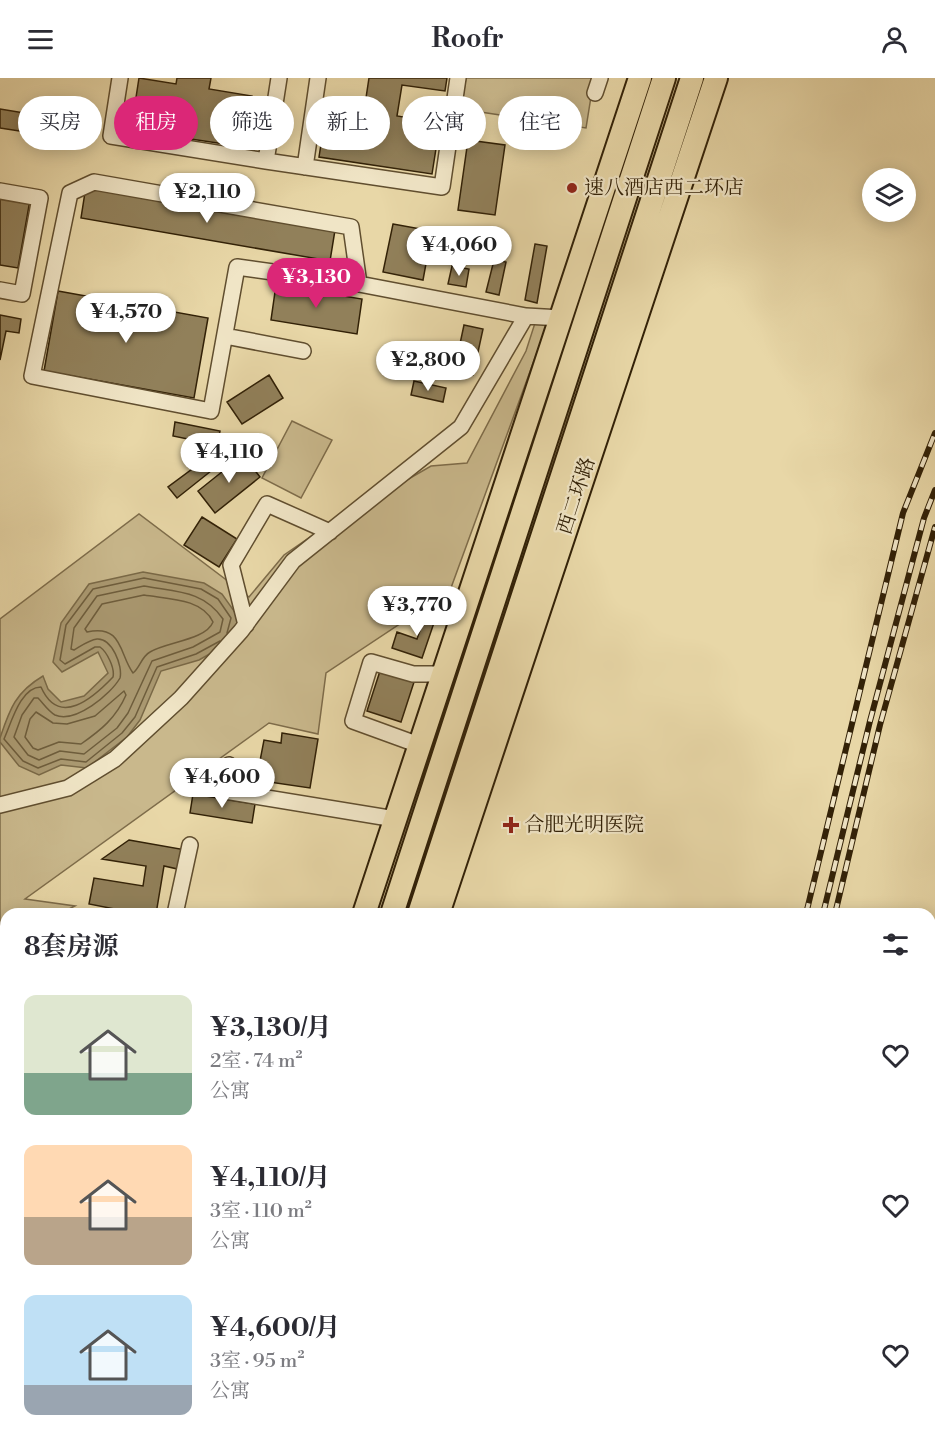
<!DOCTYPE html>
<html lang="zh">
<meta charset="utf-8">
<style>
body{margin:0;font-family:"Libre Bodoni","Noto Serif SC",serif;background:#f7f7f7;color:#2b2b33;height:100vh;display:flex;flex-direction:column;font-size:22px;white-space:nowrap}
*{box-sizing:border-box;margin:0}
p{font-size:20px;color:#7c7c81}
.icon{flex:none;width:33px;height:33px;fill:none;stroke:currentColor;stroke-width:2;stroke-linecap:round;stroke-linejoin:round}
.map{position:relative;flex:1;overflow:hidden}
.side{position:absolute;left:0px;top:830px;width:936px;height:536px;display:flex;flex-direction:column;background:#fff;border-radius:18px 18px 0 0;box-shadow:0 3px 15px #0003}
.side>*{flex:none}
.hud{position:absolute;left:18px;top:18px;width:600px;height:54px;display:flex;gap:12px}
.buttons{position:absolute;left:862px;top:90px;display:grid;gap:12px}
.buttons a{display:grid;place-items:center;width:54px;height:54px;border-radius:50%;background:#fff;box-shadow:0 3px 15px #0003;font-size:30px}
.price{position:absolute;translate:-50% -51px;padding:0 14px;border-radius:21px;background:#fff;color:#222;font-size:20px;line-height:39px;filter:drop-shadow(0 2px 3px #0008)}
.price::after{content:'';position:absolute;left:50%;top:36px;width:18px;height:14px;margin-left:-9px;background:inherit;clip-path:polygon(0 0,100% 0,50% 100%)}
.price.current{background:#db2777;color:#fff}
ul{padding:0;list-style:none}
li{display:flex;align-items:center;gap:18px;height:150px;padding:0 24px}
li span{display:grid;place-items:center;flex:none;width:168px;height:120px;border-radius:12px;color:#555}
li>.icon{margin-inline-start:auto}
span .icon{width:72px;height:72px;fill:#fffc;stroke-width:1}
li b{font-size:26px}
h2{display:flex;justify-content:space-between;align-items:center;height:72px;padding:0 24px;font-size:26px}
.pill{padding:0 21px;border-radius:27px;background:#fff;box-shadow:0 3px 15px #0003;font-size:21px;line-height:54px}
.pill.current{background:#db2777;color:#fff}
header{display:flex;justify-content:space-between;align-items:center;height:78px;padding:0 24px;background:#fff;font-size:27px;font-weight:600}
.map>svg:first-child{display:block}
.green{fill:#c9b88c;stroke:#7e6c4a;stroke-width:1.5}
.water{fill:#aa9971;stroke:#7a6947;stroke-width:1.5}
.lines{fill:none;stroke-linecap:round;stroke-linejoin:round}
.shore{stroke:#6e5d3c;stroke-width:1.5}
.building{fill:#91805a;stroke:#322107;stroke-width:1.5}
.minor-casing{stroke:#604e2f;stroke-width:18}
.highway-casing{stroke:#322107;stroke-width:26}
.minor{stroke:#f0e5c6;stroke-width:15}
.highway{stroke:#e8d7a7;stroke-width:22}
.rail-casing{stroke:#322107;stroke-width:6}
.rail{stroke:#f0e5c6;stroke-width:4;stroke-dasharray:11;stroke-linecap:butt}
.poi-dot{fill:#8f2418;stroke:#f0e5c6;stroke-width:2}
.labels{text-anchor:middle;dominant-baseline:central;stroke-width:4.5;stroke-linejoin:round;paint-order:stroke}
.poi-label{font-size:20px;fill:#322107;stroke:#f0e5c6;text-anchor:start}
.street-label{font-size:20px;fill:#322107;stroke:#f0e5c6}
</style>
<header><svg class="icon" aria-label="menu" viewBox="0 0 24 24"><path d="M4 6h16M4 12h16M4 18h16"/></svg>Roofr<svg class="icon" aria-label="person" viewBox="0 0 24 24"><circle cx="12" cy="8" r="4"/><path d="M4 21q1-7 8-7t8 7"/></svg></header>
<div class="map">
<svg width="935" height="1364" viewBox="0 0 935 1364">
<rect width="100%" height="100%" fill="#e8d7a7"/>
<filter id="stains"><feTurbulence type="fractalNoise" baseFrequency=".00333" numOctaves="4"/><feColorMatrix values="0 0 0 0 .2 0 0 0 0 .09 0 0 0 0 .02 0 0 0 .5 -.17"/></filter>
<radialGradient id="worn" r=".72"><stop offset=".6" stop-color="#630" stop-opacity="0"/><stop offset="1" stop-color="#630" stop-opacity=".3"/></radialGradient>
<path class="green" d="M466,0H594L586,50L461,31Z
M535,245L547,247L448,518L439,520L326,595L318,656L269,645L25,821L75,828L61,835L6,836V849L0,854V541L139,436L249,519L284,477L322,451L431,388L467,385L526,273Z
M292,343L332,362L301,420L262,400Z
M3,1206H6V1359H175L174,1364H0V1225Z"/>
<path class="water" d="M143,494L204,505L222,516L239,540L231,564L199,582L161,593L140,642L127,659L87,690L61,687L39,697L19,688L0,664V660C10,630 16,614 43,598L48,611L61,624L84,618L108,595L98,574L62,594L53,584L61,545L89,506Z"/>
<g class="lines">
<path class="shore" d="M144,508C176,514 203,512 223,541L220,554L193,569L152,583L128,635L117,650L84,676L60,673L39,682L28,677L14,659L22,637L34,620H38C43,625 48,633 55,637C75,646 111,616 120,600C123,588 112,560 97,561C89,562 81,568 74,572L71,571L74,550L97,518Z
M144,517C167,521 202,520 213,544C206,562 166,564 150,574C141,579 140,590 133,595C119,576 123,546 87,554L85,551L102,526Z
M220,563L196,576L157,589L135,639L122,655L86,684L61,681L38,690L23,683L4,661C11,646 20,609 41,609C59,650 93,620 113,599C115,590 107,574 100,569H95L65,586L60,582L66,547L93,511L144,500L201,511L218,521L231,540L227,555
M124,613L126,617C116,640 101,652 81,666L59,664L38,672L33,670L25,659L30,641L36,634L53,645L67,646L95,638Z"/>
</g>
<path class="building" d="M139,0L176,6L177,0H211L209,11L252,18L244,69L131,52Z
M369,0H447L445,13L402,7L397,38L440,45L432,96L319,79L327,28L364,33Z
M0,31L61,41L58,59L0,50Z
M468,62L505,67L495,137L458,132Z
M86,108L335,152L330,183L81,140Z
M0,116L30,122L18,190L0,187Z
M393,146L432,153L423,202L383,194Z
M535,166L547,168L537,225L525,222Z
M494,182L506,184L499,217L486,214Z
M452,188L469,191L466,209L448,206Z
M276,207L362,221L357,256L271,242Z
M58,213L208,240L194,320L44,293Z
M0,237L21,241L19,255L6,253L0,282Z
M464,247L483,251L473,297L454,294Z
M269,297L283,320L242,346L227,324Z
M414,303L446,310L443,324L411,317Z
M175,344L220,353L217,367L173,358Z
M243,377L260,399L215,435L198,413Z
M203,383L211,393L177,420L168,409Z
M202,439L237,461L219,489L184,467Z
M428,529L438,533L422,580L392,570L397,554L417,561Z
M381,590L415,601L401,644L367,633Z
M282,655L318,661L310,710L243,700L246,681L260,683L264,662L281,665Z
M193,716L255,726L252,745L190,735Z
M129,762L186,772L182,792L164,788L156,836H140L89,826L94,800L143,808L146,788L102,781Z"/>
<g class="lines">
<g class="minor-casing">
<path id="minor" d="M120,0L111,58L266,83L279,0
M595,15L600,0
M266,83L442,109L458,0
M305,89L318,0
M0,113L40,120L22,216L0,212
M359,206L237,189L211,333L32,298L70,115L94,104L351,149L359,206L526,238
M225,258L303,273
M246,547L231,487L267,426L330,454
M419,667L353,643L371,584L413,596H443
M229,687L225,713L395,741
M0,727L68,710L115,681L181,620L241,553L293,483L461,349L526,238L561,240
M175,836L190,767
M0,1039L6,1040
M0,1118L6,1086
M0,1191L6,1193"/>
</g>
<g class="highway-casing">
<path id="highway" d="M364,836L640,0
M392,836L664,0
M419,836L692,0
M438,836L716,0
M189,1364L191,1359
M220,1364L222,1359
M262,1364L263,1359"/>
</g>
<use href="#minor" class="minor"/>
<use href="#highway" class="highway"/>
<g class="rail-casing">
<path id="rail" d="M806,836L903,435L935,355
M823,836L870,643L924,440L935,412
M835,836L880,647L935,449
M677,1364L679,1359
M695,1364L697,1359
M707,1364L708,1359"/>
</g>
<use href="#rail" class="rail"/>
</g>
<g class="poi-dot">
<circle cx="572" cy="110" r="6"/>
<path d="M508 738h6v6h6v6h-6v6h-6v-6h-6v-6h6z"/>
</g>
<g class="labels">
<g class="poi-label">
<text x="584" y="110">速八酒店西二环店</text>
<text x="524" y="747">合肥光明医院</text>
</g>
<g class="street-label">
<text transform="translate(577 418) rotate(-72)">西二环路</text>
</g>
</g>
<rect width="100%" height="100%" filter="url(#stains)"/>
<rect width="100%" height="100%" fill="url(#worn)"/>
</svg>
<div class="buttons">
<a><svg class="icon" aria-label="layers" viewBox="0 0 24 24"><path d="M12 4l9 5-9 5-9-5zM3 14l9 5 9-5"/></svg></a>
</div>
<b class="price" style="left:207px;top:146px">¥2,110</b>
<b class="price" style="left:459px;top:199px">¥4,060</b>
<b class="price current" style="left:316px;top:231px">¥3,130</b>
<b class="price" style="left:126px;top:266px">¥4,570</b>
<b class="price" style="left:428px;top:314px">¥2,800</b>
<b class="price" style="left:229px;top:406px">¥4,110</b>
<b class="price" style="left:417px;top:559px">¥3,770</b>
<b class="price" style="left:222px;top:731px">¥4,600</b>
<div class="hud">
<a class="pill">买房</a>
<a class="pill current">租房</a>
<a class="pill">筛选</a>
<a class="pill">新上</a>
<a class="pill">公寓</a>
<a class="pill">住宅</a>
</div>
<section class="side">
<h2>8套房源<svg class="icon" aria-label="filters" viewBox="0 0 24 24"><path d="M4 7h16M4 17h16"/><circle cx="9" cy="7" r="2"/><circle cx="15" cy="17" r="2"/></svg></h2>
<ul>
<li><span style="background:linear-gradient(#dfe7d0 65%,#7fa58c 0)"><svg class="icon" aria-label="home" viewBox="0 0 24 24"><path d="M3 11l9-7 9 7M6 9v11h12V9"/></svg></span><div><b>¥3,130/月</b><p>2室 · 74 m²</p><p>公寓</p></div><svg class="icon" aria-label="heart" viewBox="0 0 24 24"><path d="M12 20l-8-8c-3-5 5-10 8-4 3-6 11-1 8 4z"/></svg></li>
<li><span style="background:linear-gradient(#ffd9b3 60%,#b9a48a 0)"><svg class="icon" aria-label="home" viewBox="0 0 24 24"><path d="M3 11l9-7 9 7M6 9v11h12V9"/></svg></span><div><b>¥4,110/月</b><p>3室 · 110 m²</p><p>公寓</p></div><svg class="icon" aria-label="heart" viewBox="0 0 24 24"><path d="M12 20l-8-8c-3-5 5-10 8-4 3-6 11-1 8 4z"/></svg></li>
<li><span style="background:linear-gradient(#bfe0f5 75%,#9aa5b1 0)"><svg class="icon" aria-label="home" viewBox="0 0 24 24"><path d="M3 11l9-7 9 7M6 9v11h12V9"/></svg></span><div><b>¥4,600/月</b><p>3室 · 95 m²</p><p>公寓</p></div><svg class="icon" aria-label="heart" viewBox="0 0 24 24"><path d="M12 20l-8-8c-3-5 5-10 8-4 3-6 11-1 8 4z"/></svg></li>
</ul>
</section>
</div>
